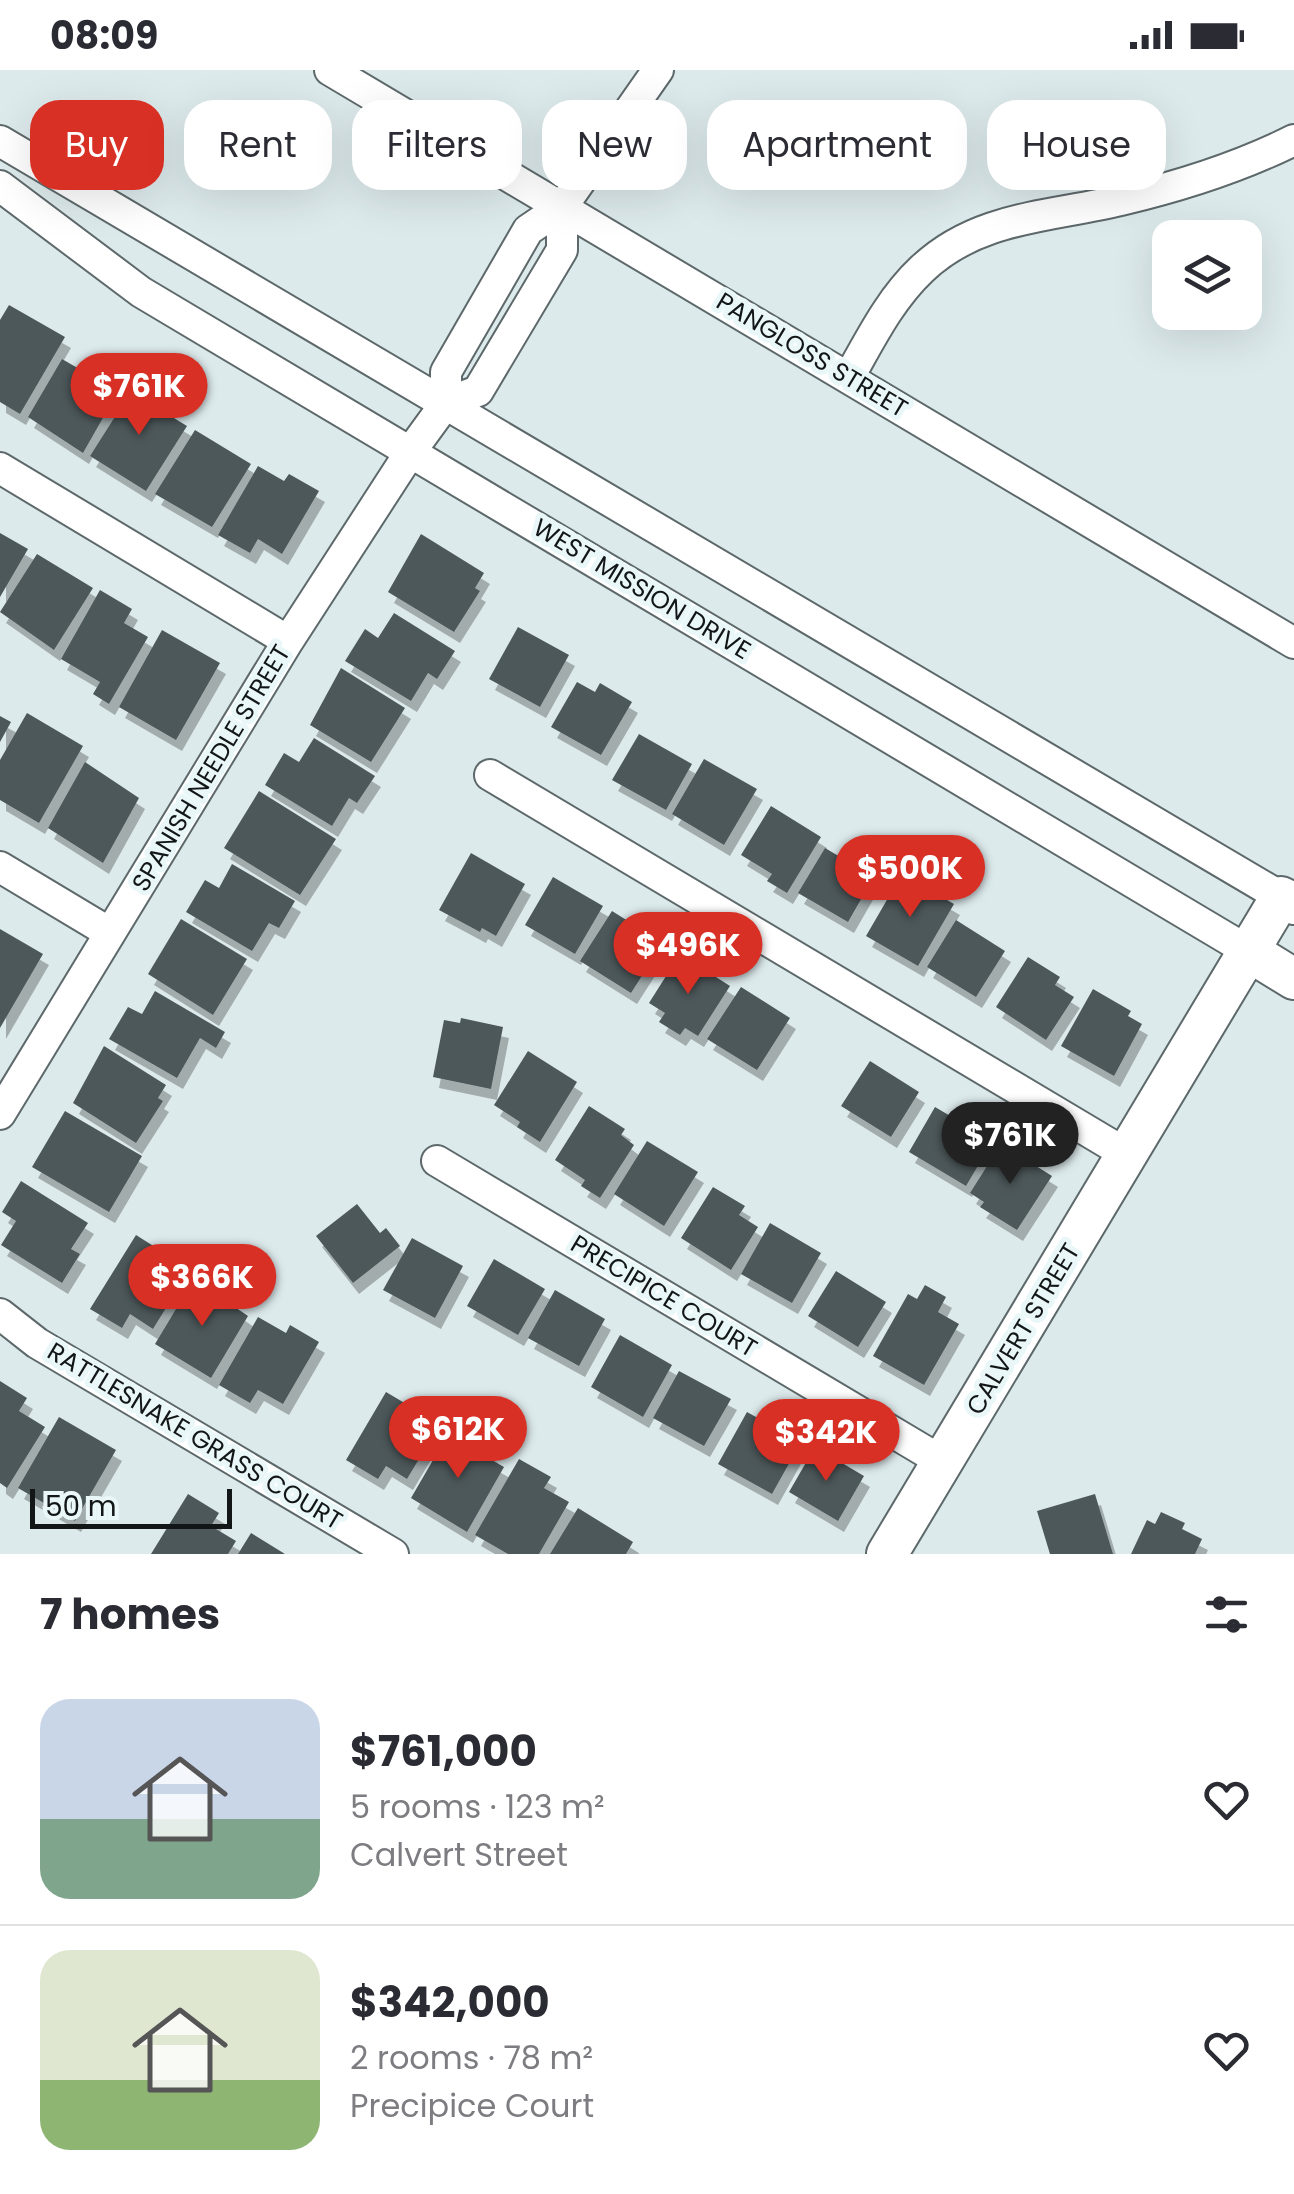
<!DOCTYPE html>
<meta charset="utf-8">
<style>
body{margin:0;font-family:Poppins,sans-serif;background:#f2f2f3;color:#2b2b33;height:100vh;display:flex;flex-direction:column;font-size:38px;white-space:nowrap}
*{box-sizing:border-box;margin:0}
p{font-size:32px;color:#7c7c81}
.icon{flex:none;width:55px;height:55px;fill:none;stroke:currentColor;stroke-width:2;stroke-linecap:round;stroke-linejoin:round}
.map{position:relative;height:1484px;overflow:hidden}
.side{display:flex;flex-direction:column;background:#fff;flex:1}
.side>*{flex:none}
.hud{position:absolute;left:30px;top:30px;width:1235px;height:90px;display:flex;gap:20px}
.tools{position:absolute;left:1152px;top:150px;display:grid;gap:20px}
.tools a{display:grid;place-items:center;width:110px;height:110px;border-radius:20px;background:#fff;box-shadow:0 10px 40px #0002;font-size:50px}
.scale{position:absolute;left:30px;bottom:25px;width:202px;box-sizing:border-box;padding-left:10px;border:5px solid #121617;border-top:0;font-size:28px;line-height:35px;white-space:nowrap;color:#121617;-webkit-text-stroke:8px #eaf7f9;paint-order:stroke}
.price{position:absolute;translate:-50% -85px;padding:0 22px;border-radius:35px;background:#d93025;color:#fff;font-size:32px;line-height:65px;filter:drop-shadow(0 2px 5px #0008)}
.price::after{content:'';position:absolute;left:50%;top:60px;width:30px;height:22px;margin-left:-15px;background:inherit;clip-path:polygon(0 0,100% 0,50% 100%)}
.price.current{background:#222;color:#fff}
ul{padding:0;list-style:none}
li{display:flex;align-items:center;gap:30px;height:250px;padding:0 40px}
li+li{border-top:2px solid #e1e1e2}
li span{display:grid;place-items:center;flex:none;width:280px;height:200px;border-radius:30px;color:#555}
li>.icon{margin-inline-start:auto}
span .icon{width:120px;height:120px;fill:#fffc;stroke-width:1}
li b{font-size:42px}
h2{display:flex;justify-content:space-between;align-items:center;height:120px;padding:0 40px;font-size:42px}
.tag{padding:0 35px;border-radius:30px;background:#fff;box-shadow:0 10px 40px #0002;font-size:35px;line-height:90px}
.tag.current{background:#d93025;color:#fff}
.status{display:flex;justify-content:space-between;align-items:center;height:70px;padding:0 50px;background:#fff;direction:ltr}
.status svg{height:28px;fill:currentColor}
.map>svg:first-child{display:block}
.building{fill:#4d585a;filter:url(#shadow)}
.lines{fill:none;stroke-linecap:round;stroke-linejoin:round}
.street-casing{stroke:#5d686a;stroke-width:34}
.secondary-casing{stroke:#5d686a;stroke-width:44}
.street{stroke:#fff;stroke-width:30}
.secondary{stroke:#fff;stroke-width:40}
.labels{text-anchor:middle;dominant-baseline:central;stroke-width:10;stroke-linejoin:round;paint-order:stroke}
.street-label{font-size:25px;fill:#121617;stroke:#eaf7f9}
</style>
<div class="status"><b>08:09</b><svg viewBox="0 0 49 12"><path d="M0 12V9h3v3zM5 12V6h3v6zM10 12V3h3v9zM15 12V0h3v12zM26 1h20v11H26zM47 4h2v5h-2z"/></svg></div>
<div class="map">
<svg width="1294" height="1484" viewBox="0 0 1294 1484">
<defs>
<filter id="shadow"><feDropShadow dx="6" dy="11" stdDeviation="0" flood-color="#0004"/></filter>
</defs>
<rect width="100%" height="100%" fill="#ddeaec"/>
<path class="building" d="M9,235L65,267L20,344L0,332V250Z
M62,289L81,300L87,289L111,303L107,311L120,318L83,383L28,347Z
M137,312L165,329L159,339L187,356L146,421L90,386Z
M195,360L251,394L212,457L155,424Z
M258,396L284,411L289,404L319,421L282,484L258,469L250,483L218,465Z
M0,463L28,479L0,527Z
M421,464L484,503L475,518L480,521L454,562L388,522Z
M37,484L93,518L54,580L0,542Z
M100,520L132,539L124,553L148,567L109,634L93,624L100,612L61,589Z
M394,543L455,581L437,609L428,603L411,631L345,591L365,559L378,568Z
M518,557L569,585L540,637L489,609Z
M162,560L220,593L176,670L119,637Z
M341,598L405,638L371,692L310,655Z
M577,612L595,622L600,613L632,632L601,685L551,657Z
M27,643L83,676L39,753L0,730V690Z
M0,646L11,652L0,672Z
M639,664L692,694L666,740L612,710Z
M314,668L375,706L357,733L349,728L332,756L265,715L284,683L299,692Z
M704,689L757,719L724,775L672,744Z
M85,692L139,728L103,793L48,758Z
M259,721L336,769L300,825L224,778Z
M771,736L821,767L787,823L767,811L772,804L741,785Z
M825,778L842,788L847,779L879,798L848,852L798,823Z
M471,783L525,814L496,866L482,858L480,862L439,840Z
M232,794L295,831L279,858L269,853L252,881L186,842L205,810L219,818Z
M902,804L954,834L918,896L866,866Z
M553,807L603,836L575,884L525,855Z
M612,841L663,873L631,923L580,891Z
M181,849L247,889L213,945L148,904Z
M956,850L1005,881L976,927L927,897Z
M0,859L43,884L0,958Z
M680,884L730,916L698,966L685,958L680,965L659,952L665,943L649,933Z
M1028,887L1060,907L1055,915L1074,927L1046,970L996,937Z
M741,917L790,948L757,1000L707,969Z
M1093,919L1131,941L1128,946L1142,954L1114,1006L1061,976Z
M155,921L225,962L216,978L200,968L177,1008L109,969L128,937L142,944Z
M461,948L503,957L491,1019L433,1007L444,950L460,953Z
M104,976L166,1015L158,1028L163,1031L136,1073L73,1033Z
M528,981L577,1012L540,1072L517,1057L520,1052L494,1035Z
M870,991L919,1022L891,1067L841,1036Z
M589,1036L625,1059L621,1065L634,1075L600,1128L581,1116L585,1110L555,1090Z
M935,1037L964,1054L969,1044L998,1062L966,1116L909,1082Z
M65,1041L142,1086L109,1142L32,1097Z
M647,1071L698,1102L664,1156L614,1124Z
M1001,1074L1052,1106L1017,1160L980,1137L984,1132L970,1123Z
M21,1111L88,1153L71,1179L80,1184L62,1213L1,1175L16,1151L2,1142Z
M713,1117L745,1136L739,1145L758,1157L731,1200L681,1168Z
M357,1134L380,1163L386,1158L400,1176L353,1213L316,1166Z
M770,1153L821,1183L792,1233L741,1204Z
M136,1165L190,1199L153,1259L130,1244L122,1258L90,1239Z
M412,1168L463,1196L435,1248L383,1220Z
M494,1189L545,1219L518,1265L467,1236Z
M836,1201L886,1232L858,1277L808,1246Z
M194,1209L248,1246L211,1308L155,1274Z
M925,1215L946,1227L938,1242L959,1254L924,1315L873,1286L908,1224L917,1229Z
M555,1220L605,1249L579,1296L528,1268Z
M258,1247L286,1263L290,1255L319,1272L283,1334L258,1320L250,1333L219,1315Z
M620,1265L672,1295L643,1347L591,1317Z
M679,1301L731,1329L704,1376L653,1348Z
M0,1311L27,1328L19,1341L45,1357L7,1418L0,1413Z
M386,1322L440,1354L407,1409L386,1396L378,1409L346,1390Z
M747,1342L801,1372L772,1424L718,1394Z
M59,1347L116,1380L75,1451L18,1418Z
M451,1359L492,1382L488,1388L504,1397L467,1462L411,1428Z
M815,1377L864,1406L838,1451L789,1422Z
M519,1389L551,1407L544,1418L569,1432L539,1484H508L475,1465Z
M188,1424L219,1443L211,1456L236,1471L228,1484H151Z
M1095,1424L1113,1484H1050L1037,1441Z
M578,1438L633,1472L626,1484H550Z
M1161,1442L1185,1453L1182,1459L1202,1469L1195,1484H1131L1147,1450L1155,1454Z
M251,1463L285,1484H238Z"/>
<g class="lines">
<g class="street-casing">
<path id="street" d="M330,0L1294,573
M0,71L1281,827
M0,116L141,222L1250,882
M849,307C870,270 890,229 922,199C978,146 1050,147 1121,130C1180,116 1240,97 1294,70
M446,333V302L528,160L562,137L658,0
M0,398L288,571
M490,705L1128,1085
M0,797L110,863
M0,1044L288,571L411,381L446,333L478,321L562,180V137
M437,1091L943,1392
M0,1244L37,1273L393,1484"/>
</g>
<g class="secondary-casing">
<path id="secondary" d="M1250,882L1294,909
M887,1484L1281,827L1294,834"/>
</g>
<use href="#street" class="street"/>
<use href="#secondary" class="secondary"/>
</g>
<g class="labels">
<g class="street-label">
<text transform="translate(812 285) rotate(31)">PANGLOSS STREET</text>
<text transform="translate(642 519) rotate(31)">WEST MISSION DRIVE</text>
<text transform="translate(211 698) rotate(-59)">SPANISH NEEDLE STREET</text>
<text transform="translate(664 1226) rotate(31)">PRECIPICE COURT</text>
<text transform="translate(1023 1259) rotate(-59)">CALVERT STREET</text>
<text transform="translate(195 1366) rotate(31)">RATTLESNAKE GRASS COURT</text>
</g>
</g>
</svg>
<div class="tools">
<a><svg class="icon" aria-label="layers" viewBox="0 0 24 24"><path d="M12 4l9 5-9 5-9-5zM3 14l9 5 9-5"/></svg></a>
</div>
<div class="scale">50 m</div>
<b class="price" style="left:139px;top:368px">$761K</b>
<b class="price" style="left:910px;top:850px">$500K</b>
<b class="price" style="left:688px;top:927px">$496K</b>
<b class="price current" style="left:1010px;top:1117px">$761K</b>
<b class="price" style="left:202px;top:1259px">$366K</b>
<b class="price" style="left:458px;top:1411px">$612K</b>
<b class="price" style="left:826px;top:1414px">$342K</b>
<div class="hud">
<a class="tag current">Buy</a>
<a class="tag">Rent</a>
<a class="tag">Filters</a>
<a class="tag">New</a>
<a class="tag">Apartment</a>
<a class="tag">House</a>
</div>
</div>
<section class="side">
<h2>7 homes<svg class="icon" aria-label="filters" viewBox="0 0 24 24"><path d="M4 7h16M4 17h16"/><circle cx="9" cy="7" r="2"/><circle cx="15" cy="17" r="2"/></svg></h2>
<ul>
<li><span style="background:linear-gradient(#c9d6e8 60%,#7fa58c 0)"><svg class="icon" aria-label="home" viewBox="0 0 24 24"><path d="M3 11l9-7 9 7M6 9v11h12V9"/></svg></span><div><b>$761,000</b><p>5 rooms · 123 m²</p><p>Calvert Street</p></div><svg class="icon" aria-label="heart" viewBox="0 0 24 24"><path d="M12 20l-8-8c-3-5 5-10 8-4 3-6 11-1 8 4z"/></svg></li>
<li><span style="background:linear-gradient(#dfe7d0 65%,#8fb573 0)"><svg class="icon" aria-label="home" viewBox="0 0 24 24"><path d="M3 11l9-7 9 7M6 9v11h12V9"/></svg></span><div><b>$342,000</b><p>2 rooms · 78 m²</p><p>Precipice Court</p></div><svg class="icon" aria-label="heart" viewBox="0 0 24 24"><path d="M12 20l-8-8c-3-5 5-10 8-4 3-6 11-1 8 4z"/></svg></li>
</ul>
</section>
